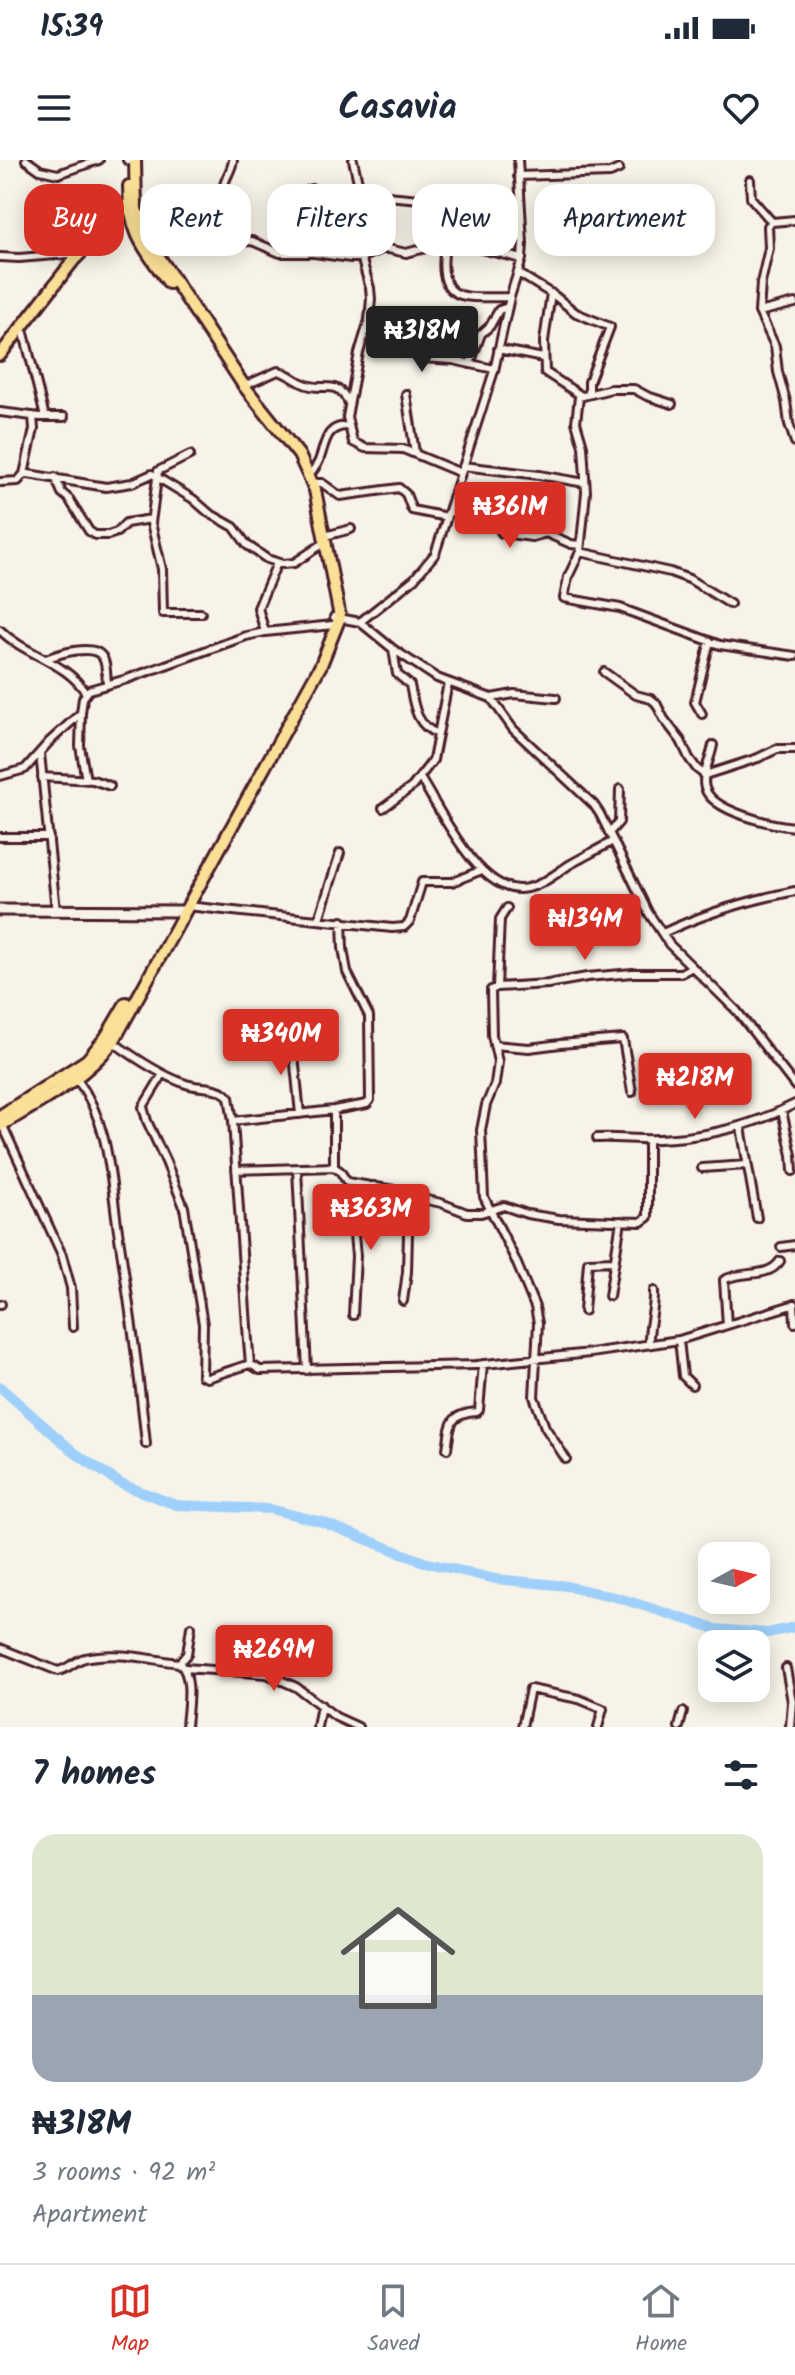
<!DOCTYPE html>
<meta charset="utf-8">
<style>
body{margin:0;font-family:Kalam,sans-serif;background:#f2f2f3;color:#1f2937;height:100vh;display:flex;flex-direction:column;font-size:30px;white-space:nowrap}
*{box-sizing:border-box;margin:0}
p{font-size:26px;color:#747a83}
.icon{flex:none;width:44px;height:44px;fill:none;stroke:currentColor;stroke-width:2;stroke-linecap:round;stroke-linejoin:round}
.map{position:relative;height:1567px;overflow:hidden}
.drawer{display:flex;flex-direction:column;background:#fff;flex:1}
.drawer>*{flex:none}
.top-card{position:absolute;left:24px;top:24px;width:748px;height:72px;display:flex;gap:16px}
.needle{width:52px;rotate:82deg}
.fabs{position:absolute;left:698px;top:1382px;display:grid;gap:16px}
.fabs a{display:grid;place-items:center;width:72px;height:72px;border-radius:16px;background:#fff;box-shadow:0 4px 20px #0003;font-size:40px}
.price{position:absolute;translate:-50% -68px;padding:0 18px;border-radius:8px;background:#d93025;color:#fff;font-size:26px;line-height:52px;filter:drop-shadow(0 2px 4px #0008)}
.price::after{content:'';position:absolute;left:50%;top:48px;width:24px;height:18px;margin-left:-12px;background:inherit;clip-path:polygon(0 0,100% 0,50% 100%)}
.price.active{background:#222;color:#fff}
ul{padding:0;list-style:none}
li{display:grid;align-content:center;gap:16px;height:424px;padding:0 32px}
li+li{border-top:2px solid #e0e1e3}
li span{display:grid;place-items:center;height:248px;border-radius:24px;color:#555}
li>.icon{margin-inline-start:auto}
span .icon{width:144px;height:144px;fill:#fffc;stroke-width:1}
li b{font-size:34px}
h2{display:flex;justify-content:space-between;align-items:center;height:96px;padding:0 32px;font-size:34px}
.pill{padding:0 28px;border-radius:24px;background:#fff;box-shadow:0 4px 20px #0003;font-size:28px;line-height:72px}
.pill.active{background:#d93025;color:#fff}
.status{display:flex;justify-content:space-between;align-items:center;height:56px;padding:0 40px;background:#fff;direction:ltr}
.status svg{height:22px;fill:currentColor}
header{display:flex;justify-content:space-between;align-items:center;height:104px;padding:0 32px;background:#fff;font-size:36px;font-weight:800}
.menu{display:flex;justify-content:space-around;align-items:center;height:112px;border-top:2px solid #e0e1e3;background:#fff;font-size:22px;color:#747a83}
.menu a{display:grid;justify-items:center;gap:4px}
.menu .active{color:#d93025}
.map>svg:first-child{display:block}
.lines{fill:none;stroke-linecap:round;stroke-linejoin:round}
.river{stroke:#9ed0fb;stroke-width:10}
.street-casing{stroke:#4a1f2b;stroke-width:12}
.secondary-casing{stroke:#4a1f2b;stroke-width:15}
.primary-casing{stroke:#4a1f2b;stroke-width:16}
.street{stroke:#f7f3e8;stroke-width:6}
.secondary{stroke:#f7f3e8;stroke-width:9}
.primary{stroke:#fadf96;stroke-width:10}
</style>
<div class="status"><b>15:39</b><svg viewBox="0 0 49 12"><path d="M0 12V9h3v3zM5 12V6h3v6zM10 12V3h3v9zM15 12V0h3v12zM26 1h20v11H26zM47 4h2v5h-2z"/></svg></div>
<header><svg class="icon" aria-label="menu" viewBox="0 0 24 24"><path d="M4 6h16M4 12h16M4 18h16"/></svg>Casavia<svg class="icon" aria-label="heart" viewBox="0 0 24 24"><path d="M12 20l-8-8c-3-5 5-10 8-4 3-6 11-1 8 4z"/></svg></header>
<div class="map">
<svg width="795" height="1567" viewBox="0 0 795 1567">
<rect width="100%" height="100%" fill="#f7f3e8"/>
<filter id="ink" filterUnits="userSpaceOnUse"><feTurbulence type="fractalNoise" baseFrequency=".0125" numOctaves="2"/><feDisplacementMap in="SourceGraphic" scale="16" xChannelSelector="R" yChannelSelector="G"/><feConvolveMatrix kernelMatrix="1 2 1 2 8 2 1 2 1" color-interpolation-filters="sRGB"/></filter>
<g filter="url(#ink)">
<g class="lines">
<path class="river" d="M0,1227L75,1293L121,1324L176,1345L270,1349L322,1362L424,1402L495,1419L567,1426L619,1438L716,1469L768,1473L795,1467"/>
<g class="street-casing">
<path id="street" d="M26,0L40,10L58,14L99,0
M127,0L129,1
M353,0L358,22L365,34L431,40
M518,16L610,13L619,9
M750,20L751,38L772,62
M369,36C382,49 385,70 384,88
M281,43L311,29L346,35L362,30
M138,57L154,50L211,56L222,66L233,82L252,81L280,93H314L351,98L366,96L384,88L406,93L438,85L461,84L522,99
M215,58C222,48 220,37 224,25C226,16 232,10 233,0
M795,60L772,62L768,66L769,88L761,123L759,152L775,186L778,212L786,241L789,264L795,282
M445,85C436,145 464,137 510,137
M0,97L19,98L80,93
M361,97L370,128L371,139L369,160L359,193L347,257L353,282L365,288L403,289L461,313
M518,113L555,136L576,153L610,167L589,222V233
M551,133L544,181L545,212L580,235
M759,152L795,143
M368,165H396L402,180L422,198L453,200L494,209
M24,173L45,257
M498,189L543,198
M470,204L481,174L490,166L499,150L508,147
M244,226L278,211C288,213 293,219 302,223C323,234 335,216 349,243
M406,234L415,293
M672,244L647,236L634,229H611L579,237L576,262L583,286L586,332L580,392L568,417L564,438L620,448L720,485L795,496
M0,252L40,257H64
M190,295L158,311L151,363L162,409L163,453H201
M463,306L539,315L585,323
M24,314L34,269L33,256
M309,316C313,310 318,305 320,298C326,281 326,266 348,266
M55,317L62,333L69,339L89,371L95,375H108L117,372L126,363L151,359
M0,322L18,321L24,314H28L106,327L132,323L152,314L193,339L209,353L234,367L247,385L267,399L283,404L294,403L321,385
M312,323H322L340,336L399,328L406,334L412,350L447,357
M449,351L497,365L502,373L532,377L546,373L571,384L580,385
M325,376L351,369
M580,392L670,412L689,419L730,444
M334,457L360,462L393,489L437,518L491,538L513,569L594,645L600,654L648,752L669,784L737,851L795,926
M360,462L414,419L435,394L494,211L510,137L522,99L523,83L518,0
M0,470C26,496 66,501 86,533
M265,472L258,448L277,403
M393,489L397,514L410,525C414,546 416,566 438,574
M46,499C58,494 95,482 103,498C107,505 106,516 107,524
M604,512L636,535L651,539L656,543L664,559L681,581L689,598L697,609L705,615L758,598L777,589H795
M491,538L514,534L556,538
M81,553L80,586L86,620
M702,554L695,542L710,481
M713,585C711,598 701,616 705,628C712,652 773,665 795,667
M40,593L56,751
M0,616L25,609L49,582L81,553L83,538L89,530L127,519L246,476L265,472L333,465
M42,617L93,620L110,626
M420,618C440,649 477,730 520,729C539,728 554,715 569,705C583,697 599,689 613,681
M383,648L412,627L433,600L448,523
M609,673L619,662L620,629
M0,677H49
M187,746L392,768L404,767L410,761L422,722H452L482,710
M319,759L340,693
M663,773C705,753 750,740 795,731
M497,827L500,759L507,748
M292,876L300,954
M113,882C135,898 160,915 186,924C201,929 218,925 229,937L233,961L248,1181L250,1204L260,1210L476,1205L590,1193L679,1180L795,1144
M494,885L529,888L560,884L623,879L632,932
M163,914L143,947L147,961L166,1002L184,1047L203,1164L202,1216L207,1218L250,1204
M77,919C110,964 110,1017 118,1071C129,1142 139,1213 146,1284
M782,951L792,995L793,1011
M233,961L334,950L367,944L370,940L369,856L347,812L343,788L342,761
M2,964L62,1095L71,1128L73,1167
M741,967L757,1058
M597,978C618,977 638,980 659,979C707,977 752,966 795,944
M334,1007L340,1011L347,1022L394,1030L409,1036L441,1043L467,1053H481L504,1046L527,1054L559,1059L641,1062L648,1057V980
M702,1008L747,1005
M297,1009L307,1210
M236,1010L334,1007V950
M781,1087L795,1085
M609,1136L621,1061
M403,1141L407,1112L409,1036
M0,1144H1
M794,1144L795,1163
M584,1151L588,1102L614,1101
M353,1155L356,1096L354,1075L359,1048L374,1026
M727,1165L724,1120C742,1110 768,1119 780,1101
M679,1180L683,1216L692,1225
M649,1184C648,1165 655,1150 654,1131
M447,1289C451,1265 448,1254 477,1252L479,1250L483,1204
M566,1299L545,1267L534,1237L538,1163L535,1147L515,1099L484,1037L481,970L486,945L495,924L498,902L492,875L491,830L497,827L548,824L587,817L633,813H681L692,807
M0,1488L58,1511C69,1509 75,1500 85,1498C116,1491 148,1499 179,1503C194,1516 187,1548 186,1567
M179,1503L187,1494L191,1467
M185,1508L267,1514L296,1527L336,1557L358,1567
M786,1508L792,1542L790,1567
M317,1567L321,1545
M522,1567L530,1529L579,1539L603,1549L598,1567
M679,1567L683,1552"/>
</g>
<g class="secondary-casing">
<path id="secondary" d="M0,750L183,751"/>
</g>
<g class="primary-casing">
<path id="primary" d="M129,26C129,72 143,87 169,123
M0,195L73,101L131,41
M0,956L87,900L106,877L126,843
M0,966C41,941 83,920 113,882L321,505L340,457L315,330L299,295L244,226L146,77L136,49L135,0"/>
</g>
<use href="#street" class="street"/>
<use href="#secondary" class="secondary"/>
<use href="#primary" class="primary"/>
</g>
</g>
</svg>
<div class="fabs">
<a><svg class="needle" viewBox="-14 -14 28 28"><path d="M0-13l5 13h-10z" fill="#e53935"/><path d="M0 13l5-13h-10z" fill="#747a83"/></svg></a>
<a><svg class="icon" aria-label="layers" viewBox="0 0 24 24"><path d="M12 4l9 5-9 5-9-5zM3 14l9 5 9-5"/></svg></a>
</div>
<b class="price active" style="left:422px;top:214px">₦318M</b>
<b class="price" style="left:510px;top:390px">₦361M</b>
<b class="price" style="left:585px;top:802px">₦134M</b>
<b class="price" style="left:281px;top:917px">₦340M</b>
<b class="price" style="left:695px;top:961px">₦218M</b>
<b class="price" style="left:371px;top:1092px">₦363M</b>
<b class="price" style="left:274px;top:1533px">₦269M</b>
<div class="top-card">
<a class="pill active">Buy</a>
<a class="pill">Rent</a>
<a class="pill">Filters</a>
<a class="pill">New</a>
<a class="pill">Apartment</a>
</div>
</div>
<section class="drawer">
<h2>7 homes<svg class="icon" aria-label="filters" viewBox="0 0 24 24"><path d="M4 7h16M4 17h16"/><circle cx="9" cy="7" r="2"/><circle cx="15" cy="17" r="2"/></svg></h2>
<ul>
<li><span style="background:linear-gradient(#dfe7d0 65%,#9aa5b1 0)"><svg class="icon" aria-label="home" viewBox="0 0 24 24"><path d="M3 11l9-7 9 7M6 9v11h12V9"/></svg></span><div><b>₦318M</b><p>3 rooms · 92 m²</p><p>Apartment</p></div></li>
</ul>
</section>
<nav class="menu">
<a class="active"><svg class="icon" aria-label="map" viewBox="0 0 24 24"><path d="M3 6l6-2 6 2 6-2v14l-6 2-6-2-6 2zM9 4v14M15 6v14"/></svg>Map</a>
<a><svg class="icon" aria-label="saved" viewBox="0 0 24 24"><path d="M7 4h10v16l-5-4-5 4z"/></svg>Saved</a>
<a><svg class="icon" aria-label="home" viewBox="0 0 24 24"><path d="M3 11l9-7 9 7M6 9v11h12V9"/></svg>Home</a>
</nav>
